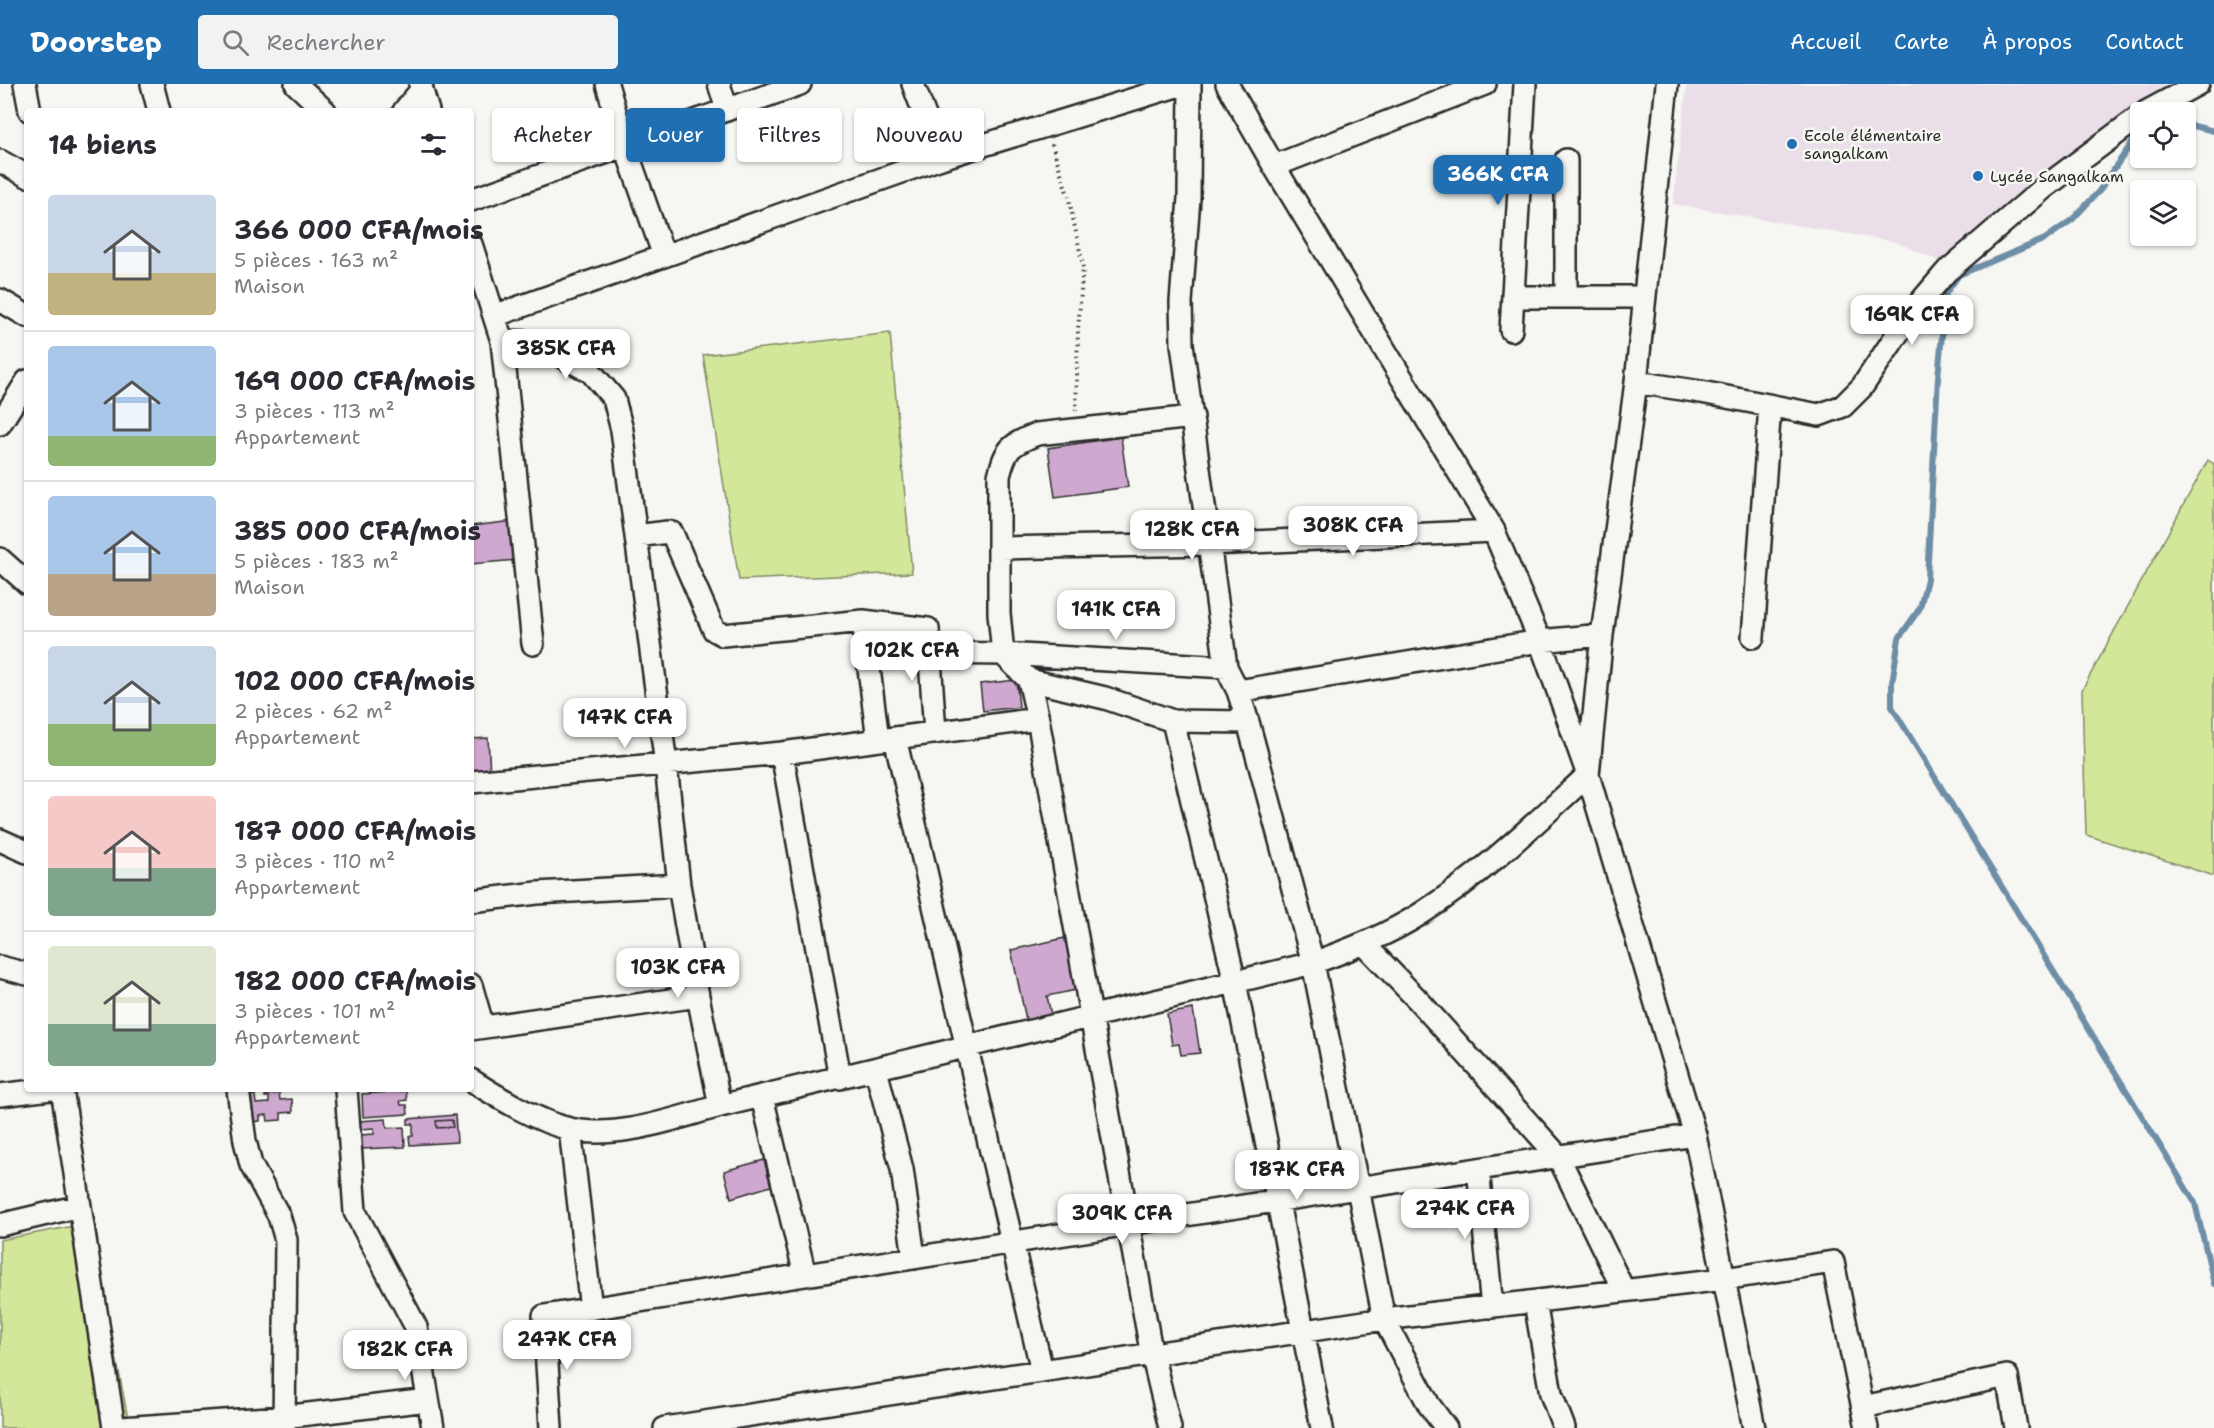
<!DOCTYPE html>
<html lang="fr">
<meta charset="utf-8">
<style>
body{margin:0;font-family:"Shantell Sans",sans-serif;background:#f2f2f3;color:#2b2b33;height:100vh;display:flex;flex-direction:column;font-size:22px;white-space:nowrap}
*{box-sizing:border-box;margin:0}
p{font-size:20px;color:#7c7c81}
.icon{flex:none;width:33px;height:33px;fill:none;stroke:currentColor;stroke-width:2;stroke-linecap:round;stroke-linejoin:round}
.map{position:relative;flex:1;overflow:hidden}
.sheet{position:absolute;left:24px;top:24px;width:450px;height:984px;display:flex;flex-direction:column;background:#fff;border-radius:6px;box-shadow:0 2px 4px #0004}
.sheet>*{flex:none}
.banner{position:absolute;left:492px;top:24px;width:570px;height:54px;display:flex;gap:12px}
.buttons{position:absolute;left:2130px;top:18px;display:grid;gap:12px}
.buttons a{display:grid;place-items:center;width:66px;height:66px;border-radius:6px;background:#fff;box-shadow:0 2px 4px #0004;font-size:30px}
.price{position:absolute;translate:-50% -51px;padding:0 14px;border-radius:12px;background:#fff;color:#222;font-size:20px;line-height:39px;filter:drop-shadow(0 2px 3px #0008)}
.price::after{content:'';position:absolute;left:50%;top:36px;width:18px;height:14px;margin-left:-9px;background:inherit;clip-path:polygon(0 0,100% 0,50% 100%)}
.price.on{background:#1f6fb2;color:#fff}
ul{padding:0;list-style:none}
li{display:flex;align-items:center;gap:18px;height:150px;padding:0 24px}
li+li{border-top:2px solid #e1e1e2}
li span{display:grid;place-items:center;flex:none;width:168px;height:120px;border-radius:6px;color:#555}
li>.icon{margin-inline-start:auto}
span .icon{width:72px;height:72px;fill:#fffc;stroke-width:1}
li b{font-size:26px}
h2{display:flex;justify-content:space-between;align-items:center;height:72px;padding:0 24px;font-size:26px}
.tag{padding:0 21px;border-radius:6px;background:#fff;box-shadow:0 2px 4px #0004;font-size:21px;line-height:54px}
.tag.on{background:#1f6fb2;color:#fff}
header{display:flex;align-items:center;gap:36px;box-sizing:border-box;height:84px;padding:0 30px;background:#1f6fb2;color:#fff}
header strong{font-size:28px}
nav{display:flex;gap:33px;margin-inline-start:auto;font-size:21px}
.search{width:420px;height:54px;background:#f2f2f3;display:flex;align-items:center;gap:15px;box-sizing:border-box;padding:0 21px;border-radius:6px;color:#7c7c81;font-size:22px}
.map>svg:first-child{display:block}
.built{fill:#eadfe8}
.green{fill:#d3e79b;stroke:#7f8963;stroke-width:1.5}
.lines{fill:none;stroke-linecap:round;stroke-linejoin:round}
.stream{stroke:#6e8da6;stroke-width:6}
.building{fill:#cfa8d0;stroke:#2b2b2b;stroke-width:1.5;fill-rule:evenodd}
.minor-casing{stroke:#2b2b2b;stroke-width:26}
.path{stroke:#2b2b2b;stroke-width:4;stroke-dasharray:1.5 4.5;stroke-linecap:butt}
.minor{stroke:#f6f6f2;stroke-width:21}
.poi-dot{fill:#1f6fb2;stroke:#f6f6f2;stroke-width:2}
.labels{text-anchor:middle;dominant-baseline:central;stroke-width:5;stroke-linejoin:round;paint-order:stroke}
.poi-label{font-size:16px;fill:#2b2b2b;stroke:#f6f6f2;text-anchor:start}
</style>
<header>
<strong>Doorstep</strong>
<div class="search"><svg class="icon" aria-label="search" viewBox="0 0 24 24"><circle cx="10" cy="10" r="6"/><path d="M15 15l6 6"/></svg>Rechercher</div>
<nav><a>Accueil</a><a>Carte</a><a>À propos</a><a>Contact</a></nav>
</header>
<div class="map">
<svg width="2214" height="1344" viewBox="0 0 2214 1344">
<rect width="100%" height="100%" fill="#f6f6f2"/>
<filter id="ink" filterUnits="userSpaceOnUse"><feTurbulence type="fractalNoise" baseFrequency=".0167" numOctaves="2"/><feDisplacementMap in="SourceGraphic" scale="12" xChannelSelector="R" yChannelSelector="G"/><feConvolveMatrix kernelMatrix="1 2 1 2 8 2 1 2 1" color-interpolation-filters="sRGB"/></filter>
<g filter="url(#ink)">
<path class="built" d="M1687,0H2188L1945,180L1896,158L1673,120Z"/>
<path class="green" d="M890,249L912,489L739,496L703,271Z
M2208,376L2214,380V792L2086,751L2082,606Z
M90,1139L129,1340L106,1344H0V1156Z"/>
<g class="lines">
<path class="stream" d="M2186,40L2214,47
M2140,47L2099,107L2073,135L2045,155L1959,191L1946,209L1938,293L1927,495L1920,524L1899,554L1892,599V623L2195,1119L2214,1200"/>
</g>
<path class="building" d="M1121,353L1128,403L1055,413L1048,364Z
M514,437L518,476L471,480V442Z
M1016,596L1019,623L983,627L980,600Z
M488,654L490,689L471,690V655Z
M1065,854L1076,906L1047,912L1052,935L1027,940L1011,866Z
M1193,925L1200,969L1181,971L1179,960L1172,961L1167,930Z
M406,1007L407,1016L400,1017L401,1021H407L408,1030L363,1033L362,1010Z
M279,1009L280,1016L292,1015L293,1028L281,1029V1036L268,1037L267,1031L260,1032V1037L250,1038L248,1012L255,1011L256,1020L269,1019V1013H265V1011Z
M455,1031L457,1058L410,1061L409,1052H413V1040H408V1035ZM452,1036L453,1043L437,1044L436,1037Z
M386,1035L387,1044L404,1043L405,1063L361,1065L360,1051L374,1050V1044L360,1045L359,1037Z
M452,1036L453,1043L437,1044L436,1037Z
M764,1076L771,1102L731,1114L724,1087Z"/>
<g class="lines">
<g class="minor-casing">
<path id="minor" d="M25,0L30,27
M152,0L159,27
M296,0L325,27
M420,0L428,27
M607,0L625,62L664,172
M719,0L727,26
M913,0L941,74
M1190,0L1189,114L1181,218L1182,260L1226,583L1238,607L1248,638L1313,879L1384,1235L1429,1321L1446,1344
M1227,0L1274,82L1494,447L1540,557L1588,691L1695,1051L1754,1344
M404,27L422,5
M2146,28L2198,0
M1566,76V213
M0,77L27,92
M1274,82L1485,0
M471,116L800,0
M471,160L502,257L533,560
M1513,213H1645
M0,216L27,232
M494,232L941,74L1183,0
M1511,246L1525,0
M502,257L529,258L548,265L591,288L614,315L622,346L666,681L679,801L698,912L720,1022
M1636,298L1701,308L1819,331L1843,322L1862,303L1912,228L1946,188L2045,103L2140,32
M0,340L27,297
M636,452L668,448L672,449L714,546L723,551L863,537L928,545L935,649
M1000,464L1210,460L1494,447
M0,475L27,499
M863,537L878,656
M1753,553L1770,322
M930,569L1003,570L1226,583
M1029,596L1105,614L1173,637L1248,638
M1238,607L1540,557L1602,551
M1173,637L1235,898L1322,1344
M895,654L1042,1287
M782,669L840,994
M471,698L782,669L1038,635
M0,756L27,768
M471,817L537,809L679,801
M1364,860L1418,916L1558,1072L1624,1207
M0,883L27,890
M471,901L483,943
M471,945L698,912
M876,986L902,1085L914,1174
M471,996C499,1014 538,1038 570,1045C617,1056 675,1034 720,1022L1313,879C1351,865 1388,851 1422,829C1483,790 1535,739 1588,691L1602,551L1636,298L1667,0
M62,1005L114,1344
M238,1005L245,1057L251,1081L279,1132L286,1156L284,1344
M346,1005L355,1128L416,1243L433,1344
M0,1011L51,1005
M762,1013L805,1191
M570,1045L591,1225
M1478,1085L1492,1223
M0,1141L80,1122
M1535,1218L1551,1310L1564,1344
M1863,1323L2007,1292L2016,1344
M121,1344L283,1333L428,1316
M551,1344L544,1232L1695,1051
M665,1344L1384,1235L1724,1195L1833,1178L1867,1344
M1170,1344L1150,1261L1038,635L1029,596L1003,570L999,529V392C1006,364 1010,361 1037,350L1193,333"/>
</g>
<path class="path" d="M1052,60L1069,115L1083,182L1078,246L1076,327"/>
<use href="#minor" class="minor"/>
</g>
</g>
<g class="poi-dot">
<circle cx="1792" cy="60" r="6"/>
<circle cx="1978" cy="92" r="6"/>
</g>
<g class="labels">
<g class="poi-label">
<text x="1804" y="51">Ecole élémentaire<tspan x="1804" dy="18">sangalkam</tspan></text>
<text x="1990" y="92">Lycée Sangalkam</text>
</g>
</g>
</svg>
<div class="buttons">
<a><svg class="icon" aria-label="locate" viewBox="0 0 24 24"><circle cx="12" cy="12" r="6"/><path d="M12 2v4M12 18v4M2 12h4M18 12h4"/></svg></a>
<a><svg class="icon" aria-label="layers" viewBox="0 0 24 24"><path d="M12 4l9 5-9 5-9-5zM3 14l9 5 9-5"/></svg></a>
</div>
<b class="price on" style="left:1498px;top:122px">366K CFA</b>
<b class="price" style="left:1912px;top:262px">169K CFA</b>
<b class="price" style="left:566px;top:296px">385K CFA</b>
<b class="price" style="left:1353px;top:473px">308K CFA</b>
<b class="price" style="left:1192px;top:477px">128K CFA</b>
<b class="price" style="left:1116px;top:557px">141K CFA</b>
<b class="price" style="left:912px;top:598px">102K CFA</b>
<b class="price" style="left:625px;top:665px">147K CFA</b>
<b class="price" style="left:678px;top:915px">103K CFA</b>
<b class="price" style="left:1297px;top:1117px">187K CFA</b>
<b class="price" style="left:1465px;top:1156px">274K CFA</b>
<b class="price" style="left:1122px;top:1161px">309K CFA</b>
<b class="price" style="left:567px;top:1287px">247K CFA</b>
<b class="price" style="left:405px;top:1297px">182K CFA</b>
<div class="banner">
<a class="tag">Acheter</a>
<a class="tag on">Louer</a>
<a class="tag">Filtres</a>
<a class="tag">Nouveau</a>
</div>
<section class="sheet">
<h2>14 biens<svg class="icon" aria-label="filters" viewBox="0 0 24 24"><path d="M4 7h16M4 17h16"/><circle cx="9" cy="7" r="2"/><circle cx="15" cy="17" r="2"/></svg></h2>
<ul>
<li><span style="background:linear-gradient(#c9d6e8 65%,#c2b280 0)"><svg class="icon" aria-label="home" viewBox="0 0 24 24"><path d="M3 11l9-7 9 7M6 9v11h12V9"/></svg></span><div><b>366 000 CFA/mois</b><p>5 pièces · 163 m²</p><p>Maison</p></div></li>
<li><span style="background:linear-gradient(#a9c7e8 75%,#8fb573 0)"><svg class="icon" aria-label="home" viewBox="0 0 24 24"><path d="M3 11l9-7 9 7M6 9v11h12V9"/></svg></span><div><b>169 000 CFA/mois</b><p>3 pièces · 113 m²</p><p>Appartement</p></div></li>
<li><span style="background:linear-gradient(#a9c7e8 65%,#b9a48a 0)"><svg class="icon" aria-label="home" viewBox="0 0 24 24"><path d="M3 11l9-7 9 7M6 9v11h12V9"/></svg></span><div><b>385 000 CFA/mois</b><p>5 pièces · 183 m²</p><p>Maison</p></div></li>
<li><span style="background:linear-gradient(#c9d6e8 65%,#8fb573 0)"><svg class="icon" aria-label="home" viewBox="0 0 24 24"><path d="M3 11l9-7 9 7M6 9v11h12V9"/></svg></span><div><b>102 000 CFA/mois</b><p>2 pièces · 62 m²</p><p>Appartement</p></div></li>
<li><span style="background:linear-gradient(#f6c9c9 60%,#7fa58c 0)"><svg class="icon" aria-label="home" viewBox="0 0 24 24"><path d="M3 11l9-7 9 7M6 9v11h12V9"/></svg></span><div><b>187 000 CFA/mois</b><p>3 pièces · 110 m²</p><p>Appartement</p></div></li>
<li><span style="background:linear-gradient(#dfe7d0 65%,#7fa58c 0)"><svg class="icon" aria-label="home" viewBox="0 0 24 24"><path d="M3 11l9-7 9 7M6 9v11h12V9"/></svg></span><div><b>182 000 CFA/mois</b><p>3 pièces · 101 m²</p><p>Appartement</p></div></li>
</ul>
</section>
</div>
